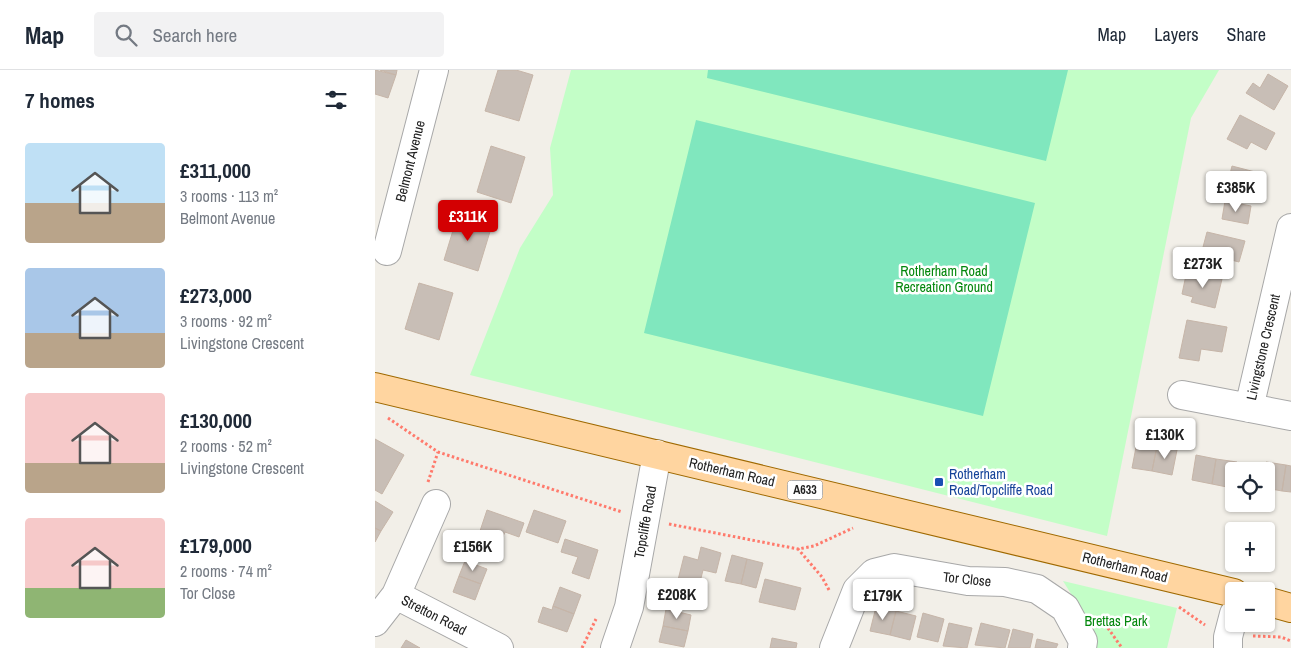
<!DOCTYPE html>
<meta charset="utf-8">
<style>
body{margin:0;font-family:"Archivo Narrow",sans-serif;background:#f2f2f3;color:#1f2937;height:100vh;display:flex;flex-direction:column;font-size:19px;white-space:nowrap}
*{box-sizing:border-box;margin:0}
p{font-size:16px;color:#747a83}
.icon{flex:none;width:28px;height:28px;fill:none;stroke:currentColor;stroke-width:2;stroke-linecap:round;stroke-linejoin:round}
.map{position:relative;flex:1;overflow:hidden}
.side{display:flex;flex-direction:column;background:#fff;width:375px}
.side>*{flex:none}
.buttons{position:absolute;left:850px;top:392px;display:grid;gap:10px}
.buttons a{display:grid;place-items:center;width:50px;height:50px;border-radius:5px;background:#fff;box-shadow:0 1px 4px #0004;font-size:25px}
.price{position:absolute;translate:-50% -42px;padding:0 11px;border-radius:5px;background:#fff;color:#222;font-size:16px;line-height:32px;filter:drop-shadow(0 1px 2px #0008)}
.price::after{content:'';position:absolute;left:50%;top:30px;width:15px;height:11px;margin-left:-8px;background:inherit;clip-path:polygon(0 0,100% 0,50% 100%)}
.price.current{background:#d30002;color:#fff}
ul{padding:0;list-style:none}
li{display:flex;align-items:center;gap:15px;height:125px;padding:0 25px}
li span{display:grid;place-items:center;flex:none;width:140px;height:100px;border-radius:5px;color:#555}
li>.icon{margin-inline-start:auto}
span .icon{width:60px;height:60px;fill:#fffc;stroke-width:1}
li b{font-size:21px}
h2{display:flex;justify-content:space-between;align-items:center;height:60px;padding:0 25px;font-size:21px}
header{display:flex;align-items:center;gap:30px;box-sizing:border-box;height:70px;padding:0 25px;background:#fff;border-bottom:1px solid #e0e1e3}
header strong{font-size:24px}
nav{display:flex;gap:28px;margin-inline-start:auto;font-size:18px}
.search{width:350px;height:45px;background:#f2f2f3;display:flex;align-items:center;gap:12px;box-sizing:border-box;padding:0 18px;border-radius:5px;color:#747a83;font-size:19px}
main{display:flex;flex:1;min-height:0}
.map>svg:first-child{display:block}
.park{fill:#c3fec7}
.pitch{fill:#80e7be}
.building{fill:#c8beb6;stroke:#c6b5a8}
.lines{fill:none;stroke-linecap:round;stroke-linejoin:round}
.street-casing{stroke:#a8a8a8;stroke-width:30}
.primary-casing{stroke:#9f6900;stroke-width:30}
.path{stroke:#ff7a6c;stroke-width:3;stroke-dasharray:2.5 2.5;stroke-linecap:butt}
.street{stroke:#fff;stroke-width:28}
.primary{stroke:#ffd5a0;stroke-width:28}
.transit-dot{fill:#1a4fb4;stroke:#fff;stroke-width:2}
.labels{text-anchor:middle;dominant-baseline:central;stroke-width:5;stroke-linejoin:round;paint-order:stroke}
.shield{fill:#fff;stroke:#646464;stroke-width:1}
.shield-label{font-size:12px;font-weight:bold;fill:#212121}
.street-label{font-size:14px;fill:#212121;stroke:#fff}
.park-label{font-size:14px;fill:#03870c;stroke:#fff}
.transit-label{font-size:14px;fill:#164399;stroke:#fff;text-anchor:start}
</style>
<header>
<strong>Map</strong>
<div class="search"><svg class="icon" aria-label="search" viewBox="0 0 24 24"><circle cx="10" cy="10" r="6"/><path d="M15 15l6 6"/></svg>Search here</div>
<nav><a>Map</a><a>Layers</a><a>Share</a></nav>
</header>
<main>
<section class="side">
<h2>7 homes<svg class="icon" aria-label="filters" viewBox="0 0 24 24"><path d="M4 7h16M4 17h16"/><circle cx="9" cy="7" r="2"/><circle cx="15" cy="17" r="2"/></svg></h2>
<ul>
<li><span style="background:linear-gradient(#bfe0f5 60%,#b9a48a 0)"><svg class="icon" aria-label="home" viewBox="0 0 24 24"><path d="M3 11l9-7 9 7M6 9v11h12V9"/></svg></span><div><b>£311,000</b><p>3 rooms · 113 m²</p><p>Belmont Avenue</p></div></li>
<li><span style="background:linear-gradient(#a9c7e8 65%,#b9a48a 0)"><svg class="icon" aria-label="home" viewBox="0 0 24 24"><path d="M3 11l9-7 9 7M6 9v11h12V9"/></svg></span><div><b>£273,000</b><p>3 rooms · 92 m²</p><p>Livingstone Crescent</p></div></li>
<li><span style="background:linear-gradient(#f6c9c9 70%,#b9a48a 0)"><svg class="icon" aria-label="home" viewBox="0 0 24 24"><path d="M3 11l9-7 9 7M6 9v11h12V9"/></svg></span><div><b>£130,000</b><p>2 rooms · 52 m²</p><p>Livingstone Crescent</p></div></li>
<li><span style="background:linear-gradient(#f6c9c9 70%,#8fb573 0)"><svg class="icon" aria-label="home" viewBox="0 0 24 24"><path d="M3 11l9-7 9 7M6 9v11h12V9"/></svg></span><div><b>£179,000</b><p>2 rooms · 74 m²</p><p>Tor Close</p></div></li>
</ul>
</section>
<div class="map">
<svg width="916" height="578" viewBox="0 0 916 578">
<rect width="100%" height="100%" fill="#f2efe8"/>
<path class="park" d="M196,0H844L816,48L732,466L95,305L145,178L178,125L175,78Z
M688,511L802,538L792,578H714L713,551Z"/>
<path class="pitch" d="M333,0H693L671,91L332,8Z
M321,50L660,133L608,346L269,263Z"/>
<path class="building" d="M0,0L21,5L13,28L0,24Z
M5,0H22L21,5Z
M123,0H141L158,5L144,51L110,41Z
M893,4L913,16L899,40L871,23L878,13L885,18Z
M865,45L900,63L891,80L876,72L872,79L852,69Z
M116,76L150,87L136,133L102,122Z
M857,96L884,103L876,131L850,124Z
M850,131L876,136L873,154L847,149Z
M83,144L117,155L103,201L69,190Z
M832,162L870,171L864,192L845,187L841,201L823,196Z
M823,203L847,209L840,238L816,232L818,227L807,224L811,205L823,208Z
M44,213L78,223L64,270L30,259Z
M812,250L852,257L847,282L826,279L824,291L804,288Z
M0,369L29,385L7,424L0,420Z
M762,372L782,376L777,401L757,398Z
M782,376L802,380L797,405L777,401Z
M821,385L841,389L837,414L817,410Z
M841,389L862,392L857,418L837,414Z
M891,392L911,395L907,421L891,418V401H889Z
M911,395L916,396V422L907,421Z
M0,431L18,442L6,461L0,458Z
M112,440L149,453L144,467L130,462L126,471L104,464Z
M159,440L191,451L183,473L151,462Z
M0,458L6,461L0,472Z
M190,469L223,480L214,509L197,503L203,487L186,482Z
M326,477L346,483L341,503L328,500L324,516L303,510L309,486L323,490Z
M357,485L372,489L366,514L350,511Z
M372,489L388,493L381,518L366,514Z
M90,491L112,499L106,514L84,506Z
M84,506L106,514L100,530L78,522Z
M390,509L426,518L420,540L384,532Z
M185,517L206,525L199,544L178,536Z
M178,536L199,544L192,562L163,552L168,537L177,540Z
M501,537L521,541L515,565L495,561Z
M291,539L316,545L313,561L288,556Z
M521,541L541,546L535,570L515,565Z
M548,543L569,549L563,572L542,567Z
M574,553L597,558L592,578L568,576Z
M606,553L635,560L630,578L600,575Z
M288,556L313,561L309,577L284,572Z
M638,559L658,564L655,578H633Z
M397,568L422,573L421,578H395Z
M662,569L683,574L681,578H660Z
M31,570L45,578H26Z"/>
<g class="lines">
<g class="street-casing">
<path id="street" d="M12,181L59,0
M807,325L916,346
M874,338L916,158
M21,525L124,578
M0,552L21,525L61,434
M240,578L254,537L282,384
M459,578L482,520L499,503L519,498L593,511L630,512L662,519L690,538L708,571L707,578
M853,578V567L859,544"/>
</g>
<g class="primary-casing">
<path id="primary" d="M0,317L859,523
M891,531L916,538"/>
</g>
<path class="path" d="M13,348L63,382L247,442
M53,412L63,382
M294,454L423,479
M454,520L447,507L423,479L439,476L478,458
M804,537L830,555
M730,554L747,578
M878,566L906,567L916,571
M207,578L221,549"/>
<use href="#street" class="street"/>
<use href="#primary" class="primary"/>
</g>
<rect class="transit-dot" x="559" y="407" width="10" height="10" rx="2.5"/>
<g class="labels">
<rect class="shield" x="412.5" y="410.5" width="35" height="19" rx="4"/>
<g class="shield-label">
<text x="430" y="420">A633</text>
</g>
<g class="street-label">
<text transform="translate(35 91) rotate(-76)">Belmont Avenue</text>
<text transform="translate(888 277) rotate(-77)">Livingstone Crescent</text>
<text transform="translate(357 402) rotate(13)">Rotherham Road</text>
<text transform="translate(270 452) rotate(-80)">Topcliffe Road</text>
<text transform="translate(750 497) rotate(14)">Rotherham Road</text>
<text transform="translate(592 509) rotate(6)">Tor Close</text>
<text transform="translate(59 545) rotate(27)">Stretton Road</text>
</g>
<g class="park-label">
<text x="569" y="201">Rotherham Road<tspan x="569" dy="16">Recreation Ground</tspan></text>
<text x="741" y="551">Brettas Park</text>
</g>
<g class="transit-label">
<text x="574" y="404">Rotherham<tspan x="574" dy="16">Road/Topcliffe Road</tspan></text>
</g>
</g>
</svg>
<div class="buttons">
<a><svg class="icon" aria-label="locate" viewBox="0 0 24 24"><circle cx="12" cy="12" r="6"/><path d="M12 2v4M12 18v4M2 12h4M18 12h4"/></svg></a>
<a>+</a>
<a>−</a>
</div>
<b class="price" style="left:861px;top:143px">£385K</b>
<b class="price current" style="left:93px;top:172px">£311K</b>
<b class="price" style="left:828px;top:219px">£273K</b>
<b class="price" style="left:790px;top:390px">£130K</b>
<b class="price" style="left:98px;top:502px">£156K</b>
<b class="price" style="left:302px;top:550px">£208K</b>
<b class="price" style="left:508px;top:551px">£179K</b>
</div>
</main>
